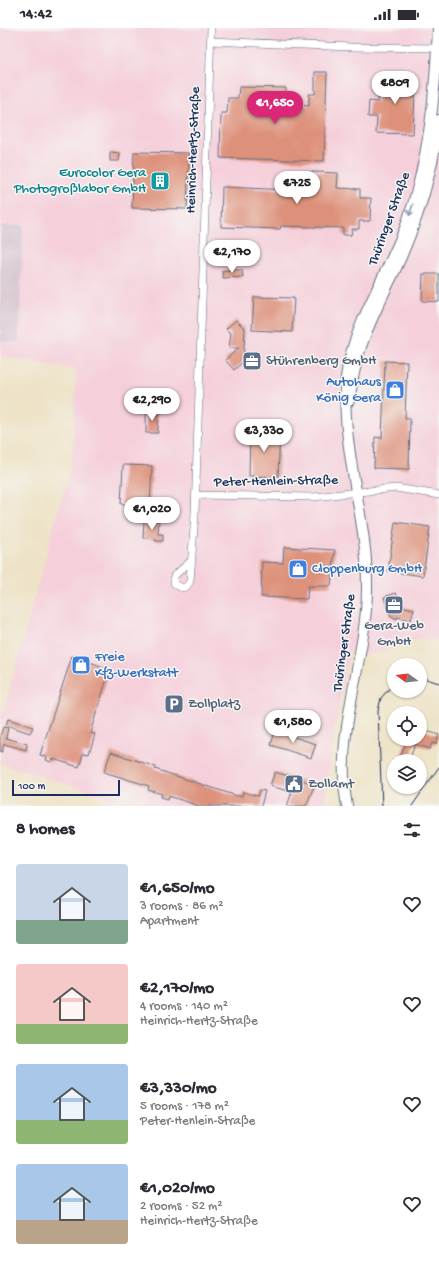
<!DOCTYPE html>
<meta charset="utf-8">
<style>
body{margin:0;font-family:"Gochi Hand",sans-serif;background:#f7f7f7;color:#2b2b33;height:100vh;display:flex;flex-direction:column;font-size:15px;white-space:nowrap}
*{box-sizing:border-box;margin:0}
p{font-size:13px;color:#7c7c81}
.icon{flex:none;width:22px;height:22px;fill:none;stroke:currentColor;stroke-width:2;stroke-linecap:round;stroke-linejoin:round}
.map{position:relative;height:778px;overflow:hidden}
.panel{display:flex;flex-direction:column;background:#fff;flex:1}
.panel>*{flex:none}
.needle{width:26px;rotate:285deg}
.buttons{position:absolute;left:387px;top:630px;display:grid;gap:8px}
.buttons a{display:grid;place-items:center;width:40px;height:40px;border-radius:50%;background:#fff;box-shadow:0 1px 3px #0004;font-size:20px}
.scale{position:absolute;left:12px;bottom:10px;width:108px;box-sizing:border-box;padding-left:4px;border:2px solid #1b2f5e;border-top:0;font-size:11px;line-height:14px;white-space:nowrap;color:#1b2f5e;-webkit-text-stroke:3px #f6f6f2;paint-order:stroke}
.price{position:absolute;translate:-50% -34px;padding:0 9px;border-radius:14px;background:#fff;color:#222;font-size:13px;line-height:26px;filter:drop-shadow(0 1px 2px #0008)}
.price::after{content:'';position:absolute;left:50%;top:24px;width:12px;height:9px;margin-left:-6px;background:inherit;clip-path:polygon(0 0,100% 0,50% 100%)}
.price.selected{background:#db2777;color:#fff}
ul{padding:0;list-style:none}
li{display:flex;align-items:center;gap:12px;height:100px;padding:0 16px}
li span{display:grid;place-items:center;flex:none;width:112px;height:80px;border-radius:4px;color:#555}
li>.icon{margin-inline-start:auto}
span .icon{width:48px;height:48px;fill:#fffc;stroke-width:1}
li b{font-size:17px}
h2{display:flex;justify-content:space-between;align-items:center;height:48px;padding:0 16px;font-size:17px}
.status{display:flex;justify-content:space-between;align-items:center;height:28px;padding:0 20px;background:#fff;direction:ltr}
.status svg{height:11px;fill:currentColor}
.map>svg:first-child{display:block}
.built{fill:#f5cfda}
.industrial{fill:#d1bdcb}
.building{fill:#dd917a}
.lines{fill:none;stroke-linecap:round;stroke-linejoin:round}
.minor-casing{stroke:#656e83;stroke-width:8}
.secondary-casing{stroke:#656e83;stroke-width:12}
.minor{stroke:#fff;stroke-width:7}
.secondary{stroke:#fff;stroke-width:10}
.tram{stroke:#1b2f5e;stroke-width:1}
.oneway{stroke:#8d97ae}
.labels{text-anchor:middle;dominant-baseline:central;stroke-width:3;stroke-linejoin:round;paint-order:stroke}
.street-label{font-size:14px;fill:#1b2f5e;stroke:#f6f6f2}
.culture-label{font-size:14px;fill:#0d838f;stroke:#f6f6f2;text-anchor:end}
.service-label{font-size:14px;fill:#4e5e75;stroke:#f6f6f2;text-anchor:start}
.shop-label{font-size:14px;fill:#366cbe;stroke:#f6f6f2;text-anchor:start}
</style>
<div class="status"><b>14:42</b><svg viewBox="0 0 49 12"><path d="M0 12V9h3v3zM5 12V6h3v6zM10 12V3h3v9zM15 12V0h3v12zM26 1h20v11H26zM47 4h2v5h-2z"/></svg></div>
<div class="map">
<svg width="439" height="778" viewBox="0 0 439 778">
<rect width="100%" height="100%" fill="#f6f6f2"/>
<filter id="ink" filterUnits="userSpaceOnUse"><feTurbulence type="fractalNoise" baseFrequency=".025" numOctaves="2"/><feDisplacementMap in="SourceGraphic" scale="8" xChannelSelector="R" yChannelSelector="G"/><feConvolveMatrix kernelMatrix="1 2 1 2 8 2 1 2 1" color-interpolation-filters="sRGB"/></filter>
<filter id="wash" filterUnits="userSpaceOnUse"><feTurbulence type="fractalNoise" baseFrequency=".012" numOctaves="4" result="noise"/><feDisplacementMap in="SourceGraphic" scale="16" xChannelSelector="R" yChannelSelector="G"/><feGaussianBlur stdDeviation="0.9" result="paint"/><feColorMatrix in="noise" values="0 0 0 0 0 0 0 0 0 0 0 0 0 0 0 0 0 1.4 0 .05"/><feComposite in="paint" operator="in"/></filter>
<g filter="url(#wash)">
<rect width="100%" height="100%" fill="#eee3c7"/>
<path class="built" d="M0,0H439V612L416,611L380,624L371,626L350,623L333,707L324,778H136L0,735V683L4,682L72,432L76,342L0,328Z"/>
<path class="industrial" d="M23,197L19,314H0V198Z"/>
<g id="blocks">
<path class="building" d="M315,44H327L324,133L220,130L221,85H227L228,70H238L239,59L286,60V69H297V77L309,78V66H315Z
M380,47L416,48L413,106L376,105L377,89H368L369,73L378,74Z
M110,124L120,125L119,133H110Z
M134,124L189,125L187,181L132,180Z
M292,143L338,145L337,160L360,161V170H371L370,193H359V201H352L351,207H343V200L281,198L280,201L221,199L222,159L291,162Z
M229,242H242L243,249L223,250L222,243Z
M423,246H439V274L422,273Z
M254,269L294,270L292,304L252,302Z
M236,292L245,301L243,334L234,342L225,332L239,320H229L231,306L226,301Z
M385,333L407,334L405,390H410L409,441L374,440L375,409L382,410Z
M146,383H158V405H146Z
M250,401L280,402L278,449L249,448Z
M123,437L152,438L150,478L121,476Z
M144,492L159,493L158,506H163V513H155L156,511L143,510Z
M395,494L430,499L423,548L388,543Z
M284,519L335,522L331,558H308L307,571L261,569L262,534L283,535Z
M396,565L400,575L404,579L414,581L411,592L397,589V591L391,588L384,569Z
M72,628L110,641L90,705L95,706L89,726L83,725L79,739L53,731L51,734L46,732L47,729L40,727Z
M8,691L33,699L30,705L6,697Z
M3,699L8,700L6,710L27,716L26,722L4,716L2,724L0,723V708Z
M420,701L439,707L436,716L432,715L430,721L415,716L409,733H399L406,714L402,711H420Z
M275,703L316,716L311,730L271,717Z
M111,724L156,739L155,741L237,768H242L243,764L258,768L260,762L265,763L261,778H199L169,768L168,771L161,769L162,766L148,762L149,758L104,744Z
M275,744L315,756L306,778H287L292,764L270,758Z"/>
</g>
</g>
<g filter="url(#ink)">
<use href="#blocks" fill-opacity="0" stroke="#656e83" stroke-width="1"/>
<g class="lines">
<g class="minor-casing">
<path id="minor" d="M211,13L351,19L439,20
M195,467L313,469L396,460L439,467
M192,532L174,548V555C181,561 186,562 190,553L195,486L211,0"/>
</g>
<g class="secondary-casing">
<path id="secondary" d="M349,373C352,356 354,339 360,322C369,293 384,266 397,238C418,192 433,143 439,92
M347,778C333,704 368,630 367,556C367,499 349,445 346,389C345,371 344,355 348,337C359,289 387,246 405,200C429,135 435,69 438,0"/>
</g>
<use href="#minor" class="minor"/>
<use href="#secondary" class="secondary"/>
<path class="tram" d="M420,649L439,655
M382,778L378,683L381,670L394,655
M412,778L439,739"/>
</g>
<defs><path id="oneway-shaft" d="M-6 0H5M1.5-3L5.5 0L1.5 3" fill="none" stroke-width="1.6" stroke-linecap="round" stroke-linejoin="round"/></defs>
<use class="oneway" href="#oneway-shaft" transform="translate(411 182) rotate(108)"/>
</g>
<defs>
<g id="building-square" transform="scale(1)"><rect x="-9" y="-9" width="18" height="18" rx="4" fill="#0f9aa8" stroke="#f6f6f2"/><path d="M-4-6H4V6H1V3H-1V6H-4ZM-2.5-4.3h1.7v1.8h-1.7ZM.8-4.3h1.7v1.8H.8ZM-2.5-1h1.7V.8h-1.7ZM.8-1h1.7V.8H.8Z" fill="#fff"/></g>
<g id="office-square" transform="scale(1)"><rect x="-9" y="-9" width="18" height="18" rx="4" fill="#5c6f8a" stroke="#f6f6f2"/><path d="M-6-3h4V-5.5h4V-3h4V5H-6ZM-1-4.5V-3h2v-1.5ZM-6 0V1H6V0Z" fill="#fff"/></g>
<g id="shop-square" transform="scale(1)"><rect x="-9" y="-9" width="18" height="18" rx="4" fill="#3f7fe0" stroke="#f6f6f2"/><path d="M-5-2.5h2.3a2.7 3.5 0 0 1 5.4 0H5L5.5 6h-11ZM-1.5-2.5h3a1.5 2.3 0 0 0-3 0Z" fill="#fff"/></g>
<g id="parking-square" transform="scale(1)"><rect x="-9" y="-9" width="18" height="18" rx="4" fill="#5c6f8a" stroke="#f6f6f2"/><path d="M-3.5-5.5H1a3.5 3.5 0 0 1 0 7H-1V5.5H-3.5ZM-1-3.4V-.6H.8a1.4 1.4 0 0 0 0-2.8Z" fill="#fff"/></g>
<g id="civic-square" transform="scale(1)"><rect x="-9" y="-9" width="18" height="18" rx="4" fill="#5c6f8a" stroke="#f6f6f2"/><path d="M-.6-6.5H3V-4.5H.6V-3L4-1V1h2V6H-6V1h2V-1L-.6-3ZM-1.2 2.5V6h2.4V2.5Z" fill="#fff"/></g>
</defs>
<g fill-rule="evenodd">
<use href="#building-square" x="160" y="153"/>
<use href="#office-square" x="252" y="333"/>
<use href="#shop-square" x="395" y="362"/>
<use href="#shop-square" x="298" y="541"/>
<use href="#office-square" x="394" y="577"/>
<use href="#shop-square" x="81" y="637"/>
<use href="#parking-square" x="174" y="676"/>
<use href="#civic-square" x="294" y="756"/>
</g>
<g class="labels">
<g class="street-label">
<text transform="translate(194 122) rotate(-88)">Heinrich-Hertz-Straße</text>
<text transform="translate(390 191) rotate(-70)">Thüringer Straße</text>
<text transform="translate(276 454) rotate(-1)">Peter-Henlein-Straße</text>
<text transform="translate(345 615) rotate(-82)">Thüringer Straße</text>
</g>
<g class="culture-label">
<text x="146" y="145">Eurocolor Gera<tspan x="146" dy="16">Photogroßlabor GmbH</tspan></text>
</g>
<g class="service-label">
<text x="266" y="333">Stührenberg GmbH</text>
<text x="394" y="598" text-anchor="middle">Gera-Web<tspan x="394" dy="16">GmbH</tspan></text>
<text x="188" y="676">Zollplatz</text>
<text x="308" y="756">Zollamt</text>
</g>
<g class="shop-label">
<text x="381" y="354" text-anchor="end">Autohaus<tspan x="381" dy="16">König Gera</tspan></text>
<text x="312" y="541">Cloppenburg GmbH</text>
<text x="95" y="629">Freie<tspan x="95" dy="16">Kfz-Werkstatt</tspan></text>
</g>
</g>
</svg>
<div class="buttons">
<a><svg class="needle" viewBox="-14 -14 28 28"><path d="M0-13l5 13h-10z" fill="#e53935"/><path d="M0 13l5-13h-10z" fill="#7c7c81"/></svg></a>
<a><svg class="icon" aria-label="locate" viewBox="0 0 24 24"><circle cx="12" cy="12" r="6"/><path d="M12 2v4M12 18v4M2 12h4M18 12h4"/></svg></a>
<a><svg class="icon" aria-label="layers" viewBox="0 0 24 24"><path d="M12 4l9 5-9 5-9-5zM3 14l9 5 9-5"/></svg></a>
</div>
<div class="scale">100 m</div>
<b class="price" style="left:395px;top:77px">€809</b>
<b class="price selected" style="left:275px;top:97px">€1,650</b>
<b class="price" style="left:297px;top:177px">€725</b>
<b class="price" style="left:232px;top:246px">€2,170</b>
<b class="price" style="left:152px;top:394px">€2,290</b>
<b class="price" style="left:264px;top:425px">€3,330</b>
<b class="price" style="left:152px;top:503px">€1,020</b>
<b class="price" style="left:293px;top:716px">€1,580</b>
</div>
<section class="panel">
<h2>8 homes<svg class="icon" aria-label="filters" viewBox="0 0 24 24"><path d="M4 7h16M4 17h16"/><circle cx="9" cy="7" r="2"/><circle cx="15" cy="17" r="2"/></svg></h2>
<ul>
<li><span style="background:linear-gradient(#c9d6e8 70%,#7fa58c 0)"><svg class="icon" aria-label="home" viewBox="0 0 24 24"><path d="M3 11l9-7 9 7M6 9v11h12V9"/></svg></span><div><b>€1,650/mo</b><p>3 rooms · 86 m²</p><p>Apartment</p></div><svg class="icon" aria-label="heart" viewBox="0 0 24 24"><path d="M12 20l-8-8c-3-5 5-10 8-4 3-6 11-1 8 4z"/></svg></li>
<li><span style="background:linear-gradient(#f6c9c9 75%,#8fb573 0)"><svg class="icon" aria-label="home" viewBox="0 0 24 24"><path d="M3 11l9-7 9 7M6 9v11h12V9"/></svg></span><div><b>€2,170/mo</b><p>4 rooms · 140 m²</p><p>Heinrich-Hertz-Straße</p></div><svg class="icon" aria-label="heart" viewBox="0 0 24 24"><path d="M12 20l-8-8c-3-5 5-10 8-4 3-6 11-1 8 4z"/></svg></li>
<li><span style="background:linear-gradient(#a9c7e8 70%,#8fb573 0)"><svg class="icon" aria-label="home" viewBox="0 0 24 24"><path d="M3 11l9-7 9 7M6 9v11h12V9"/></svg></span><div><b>€3,330/mo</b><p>5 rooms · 178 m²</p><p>Peter-Henlein-Straße</p></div><svg class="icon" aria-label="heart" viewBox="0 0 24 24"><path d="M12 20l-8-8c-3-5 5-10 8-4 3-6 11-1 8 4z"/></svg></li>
<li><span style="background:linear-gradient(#a9c7e8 70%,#b9a48a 0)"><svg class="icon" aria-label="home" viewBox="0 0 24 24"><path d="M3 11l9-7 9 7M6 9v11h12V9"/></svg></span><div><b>€1,020/mo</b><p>2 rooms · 52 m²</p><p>Heinrich-Hertz-Straße</p></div><svg class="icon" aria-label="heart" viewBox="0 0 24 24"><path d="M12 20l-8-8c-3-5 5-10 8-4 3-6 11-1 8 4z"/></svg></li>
</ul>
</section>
